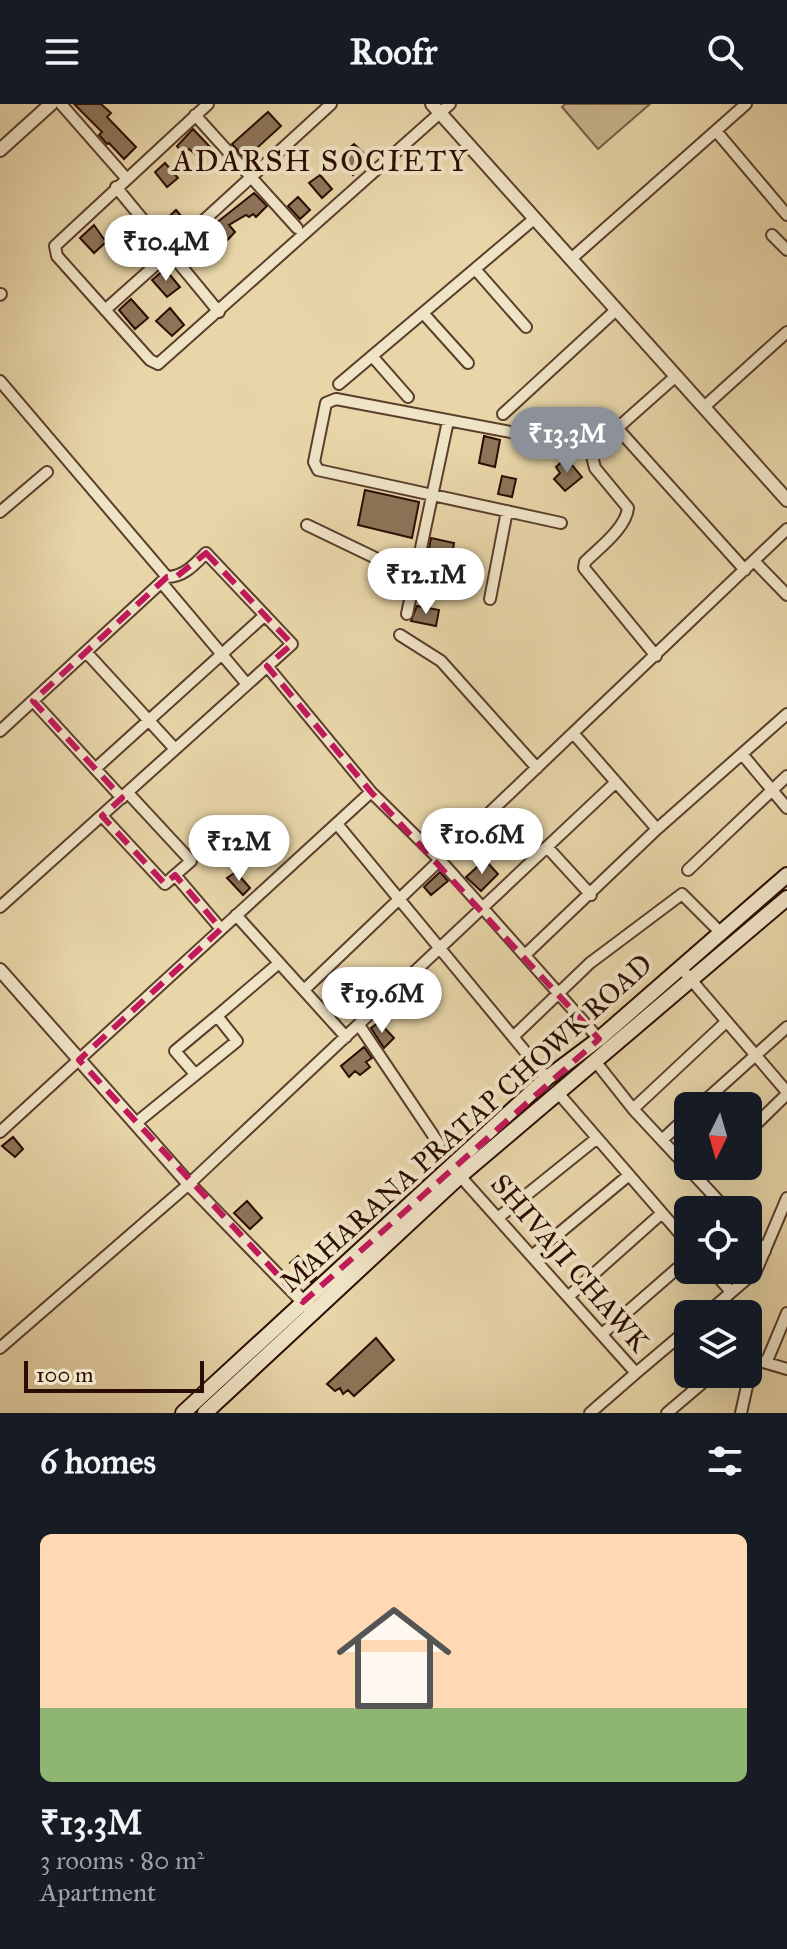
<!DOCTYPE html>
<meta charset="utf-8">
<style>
body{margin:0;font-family:"IM FELL Great Primer",serif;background:#242831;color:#f1f3f6;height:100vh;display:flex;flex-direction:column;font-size:30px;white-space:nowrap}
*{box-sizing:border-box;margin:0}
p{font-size:26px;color:#9ea1a6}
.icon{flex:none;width:44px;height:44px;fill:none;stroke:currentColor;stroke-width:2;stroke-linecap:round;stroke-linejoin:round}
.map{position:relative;height:1309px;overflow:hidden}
.sheet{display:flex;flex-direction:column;background:#171b24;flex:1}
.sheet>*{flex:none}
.needle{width:52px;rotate:185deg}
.controls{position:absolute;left:674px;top:988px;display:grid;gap:16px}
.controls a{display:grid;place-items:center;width:88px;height:88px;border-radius:12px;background:#171b24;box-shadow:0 8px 32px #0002;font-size:40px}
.scale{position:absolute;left:24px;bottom:20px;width:180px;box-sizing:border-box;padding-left:8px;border:4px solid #2a0c02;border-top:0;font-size:22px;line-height:28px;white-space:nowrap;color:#2a0c02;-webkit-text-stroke:6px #f0e4c7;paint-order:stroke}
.price{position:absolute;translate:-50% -68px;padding:0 18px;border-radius:28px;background:#fff;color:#222;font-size:26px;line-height:52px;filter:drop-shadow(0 2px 4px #0008)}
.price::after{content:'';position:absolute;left:50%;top:48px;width:24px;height:18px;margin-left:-12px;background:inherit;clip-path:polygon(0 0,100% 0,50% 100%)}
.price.selected{background:#8c9099;color:#fff}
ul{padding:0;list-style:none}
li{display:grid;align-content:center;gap:16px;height:424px;padding:0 40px}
li span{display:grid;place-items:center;height:248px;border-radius:12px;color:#555}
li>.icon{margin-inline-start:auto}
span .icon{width:144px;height:144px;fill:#fffc;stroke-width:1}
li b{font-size:34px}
h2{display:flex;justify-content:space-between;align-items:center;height:96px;padding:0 40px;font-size:34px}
header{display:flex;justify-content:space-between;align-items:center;height:104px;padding:0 40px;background:#171b24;font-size:36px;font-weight:700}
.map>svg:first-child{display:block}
.green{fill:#c8b48d;stroke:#796048;stroke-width:2}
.building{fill:#8d7559;stroke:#2a0c02;stroke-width:2}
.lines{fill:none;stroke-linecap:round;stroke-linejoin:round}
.minor-casing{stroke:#5a3e2c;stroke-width:14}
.tertiary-casing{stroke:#5a3e2c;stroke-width:16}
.secondary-casing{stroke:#2a0c02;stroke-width:18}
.minor{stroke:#f0e4c7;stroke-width:10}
.tertiary{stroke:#f0e4c7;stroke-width:12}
.secondary{stroke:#f0e4c7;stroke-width:14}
.marked{fill:none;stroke:#c2185b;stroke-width:6;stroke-dasharray:16 10;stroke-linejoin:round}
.labels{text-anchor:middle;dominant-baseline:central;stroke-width:8;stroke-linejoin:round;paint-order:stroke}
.street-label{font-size:28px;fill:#2a0c02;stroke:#f0e4c7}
.neighbourhood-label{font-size:30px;letter-spacing:2px;fill:#2a0c02;stroke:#f0e4c7}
</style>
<header><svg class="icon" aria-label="menu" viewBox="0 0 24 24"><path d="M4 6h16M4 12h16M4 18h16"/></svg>Roofr<svg class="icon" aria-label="search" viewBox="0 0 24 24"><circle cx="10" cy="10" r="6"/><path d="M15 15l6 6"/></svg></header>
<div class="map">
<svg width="787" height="1309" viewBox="0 0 787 1309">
<rect width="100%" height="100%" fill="#e8d6a9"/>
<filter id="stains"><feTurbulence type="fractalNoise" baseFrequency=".0025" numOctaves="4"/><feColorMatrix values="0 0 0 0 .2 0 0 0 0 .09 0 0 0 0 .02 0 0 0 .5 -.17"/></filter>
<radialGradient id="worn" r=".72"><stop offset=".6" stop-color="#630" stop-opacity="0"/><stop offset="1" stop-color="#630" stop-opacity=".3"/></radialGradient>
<path class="green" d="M565,0H650L598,45L562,3Z"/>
<path class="building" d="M74,0H101L111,9L107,13L136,43L124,55L109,39L107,40L99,31L102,28Z
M268,8L281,22L245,55L232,40Z
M193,25L210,43L200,54L189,45L183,50L177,42Z
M354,40L369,54L353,71L337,54Z
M165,59L178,74L167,83L155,68Z
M320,71L332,85L322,94L309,79Z
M254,89L267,102L256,113L253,110L249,113L246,111L229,121L235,128L221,143L206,127Z
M298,93L310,106L300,115L288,102Z
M176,106L188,120L177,132L164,117Z
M94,121L106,138L94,149L80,134Z
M132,128L147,149L134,159L119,138Z
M165,165L180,183L167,193L152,176Z
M131,195L148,214L135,225L119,206Z
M170,204L184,221L172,232L156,217Z
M484,332L500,336L495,363L479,359Z
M566,354L582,373L565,387L554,375L560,369L556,363Z
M502,372L516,375L512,393L498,390Z
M365,386L419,398L412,434L358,421Z
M431,434L454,439L450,465L426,460Z
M417,502L439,506L436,522L411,517Z
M485,756L498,770L481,787L466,773Z
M236,768L250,784L243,791L227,774Z
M440,768L448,777L431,791L424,783Z
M379,918L394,934L384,944L371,924Z
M364,943L372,954L366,958L370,963L360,971L355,967L349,973L341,962Z
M13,1033L23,1045L15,1053L2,1042Z
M247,1097L262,1114L250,1125L234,1109Z
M298,1152L316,1173L311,1178L290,1159Z
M376,1234L394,1256L354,1292L348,1286L343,1290L340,1284L335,1287L327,1280Z"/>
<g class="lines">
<g class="minor-casing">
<path id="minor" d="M61,0L126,74
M208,0L55,142L57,152L150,256L158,260L450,0
M195,11L297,124
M716,27L787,111
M116,83L219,208
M202,118L331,0
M772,131L787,146
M571,155L746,0
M475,165L526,223
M0,191L1,190
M105,206L170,148
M423,209L468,259
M372,252L408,293
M0,277L167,473L0,627
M339,280L534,115
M704,303L787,228
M503,310L616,206
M618,325L745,466
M590,344L595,364L628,404C626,424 599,444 585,458L584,464L656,552
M0,408L47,368
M561,419L318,366L314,358L326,299L336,295L595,344L676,272
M307,421L415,473
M787,425L573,629L657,725L787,610
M754,457L787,491
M161,478L246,579
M490,495L507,407
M407,510L448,317
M400,531L441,557L537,664
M86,548L175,645
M267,562L371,688L440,756L599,935
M33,597L122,694
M742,650L787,704
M95,665L265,511
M128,689L191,757L175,771
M102,712L165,780L175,771L221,825
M337,720L547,974
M547,743L591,791
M688,766L787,672
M0,803L292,540L206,449C195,460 184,473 167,473
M236,811L346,933
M526,850L657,725
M681,864L787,988
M304,886L573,629
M359,921L439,1040
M514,932L590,859L682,790L721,829
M595,957L633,1005L727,1106
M195,970L175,947L217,912
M559,990L688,1139
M699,1002L787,923
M633,1005L726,918
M136,1019L237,937L217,912L279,859
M0,1028L371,688
M748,1028L787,990
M662,1036L688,1012
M460,1072L636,1269L590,1309
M700,1076L714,1062
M499,1113L596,1035
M748,1129L765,1147
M533,1151L629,1071
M712,1166L731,1188
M569,1192L662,1109
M706,1210L756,1167L787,1094
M602,1230L688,1155
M0,1244L189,1080L615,679
M760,1257L787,1265
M766,1259L787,1209
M636,1269L688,1225
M667,1309L713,1270
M741,1309L753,1255"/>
</g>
<g class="tertiary-casing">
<path id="tertiary" d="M432,0L787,396
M0,46L51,0
M0,866L189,1080L314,1209"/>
</g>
<g class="secondary-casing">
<path id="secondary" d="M183,1309L547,974L599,935L787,771
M205,1309L460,1072L787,794"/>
</g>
<use href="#minor" class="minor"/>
<use href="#tertiary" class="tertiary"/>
<use href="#secondary" class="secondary"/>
</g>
<path class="marked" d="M206,449L292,540L267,562L371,688L599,935L303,1198L79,956L221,825L175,771L165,780L102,712L122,694L33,597L167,473H176Z"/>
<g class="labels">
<g class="street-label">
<text transform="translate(466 1019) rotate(-42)">MAHARANA PRATAP CHOWK ROAD</text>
<text transform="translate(570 1159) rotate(49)">SHIVAJI CHAWK</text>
</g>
<g class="neighbourhood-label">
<text x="321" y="57">ADARSH SOCIETY</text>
</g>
</g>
<rect width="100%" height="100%" filter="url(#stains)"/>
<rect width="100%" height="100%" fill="url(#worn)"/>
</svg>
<div class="controls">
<a><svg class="needle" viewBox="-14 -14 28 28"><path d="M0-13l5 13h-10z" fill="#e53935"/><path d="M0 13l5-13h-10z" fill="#9ea1a6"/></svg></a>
<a><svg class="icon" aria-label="locate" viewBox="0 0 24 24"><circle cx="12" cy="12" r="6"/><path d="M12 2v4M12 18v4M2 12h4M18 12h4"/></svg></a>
<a><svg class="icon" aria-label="layers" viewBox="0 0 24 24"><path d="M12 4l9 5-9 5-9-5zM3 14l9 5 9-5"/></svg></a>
</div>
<div class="scale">100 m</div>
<b class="price" style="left:166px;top:179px">₹10.4M</b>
<b class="price selected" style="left:567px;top:371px">₹13.3M</b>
<b class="price" style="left:426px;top:512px">₹12.1M</b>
<b class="price" style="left:482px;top:772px">₹10.6M</b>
<b class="price" style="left:239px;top:779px">₹12M</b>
<b class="price" style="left:382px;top:931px">₹19.6M</b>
</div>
<section class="sheet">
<h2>6 homes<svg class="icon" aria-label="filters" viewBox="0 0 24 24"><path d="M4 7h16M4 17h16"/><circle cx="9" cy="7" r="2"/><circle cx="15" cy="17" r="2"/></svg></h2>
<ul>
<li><span style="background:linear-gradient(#ffd9b3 70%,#8fb573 0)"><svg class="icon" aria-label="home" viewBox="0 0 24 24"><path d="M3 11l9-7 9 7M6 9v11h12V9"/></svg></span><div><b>₹13.3M</b><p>3 rooms · 80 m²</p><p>Apartment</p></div></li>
</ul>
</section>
